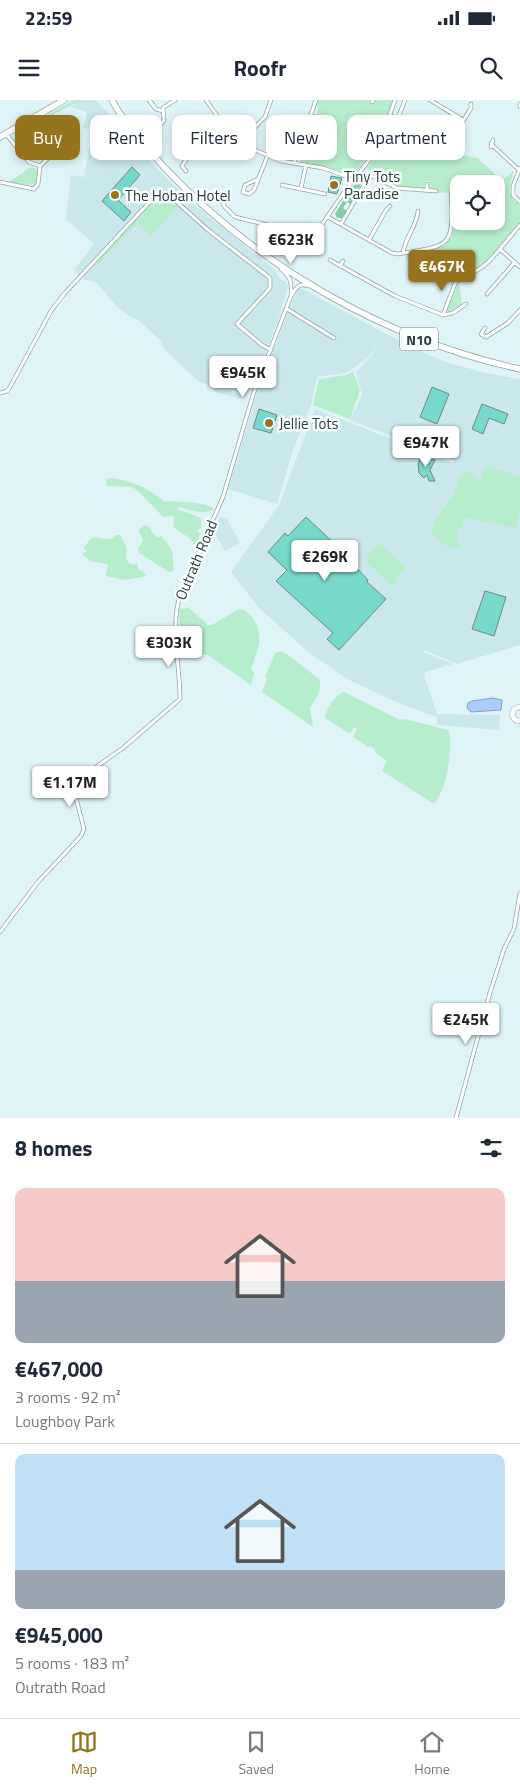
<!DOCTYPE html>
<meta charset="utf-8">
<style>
body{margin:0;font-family:"Titillium Web",sans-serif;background:#f6f6f7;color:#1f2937;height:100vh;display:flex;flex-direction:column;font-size:19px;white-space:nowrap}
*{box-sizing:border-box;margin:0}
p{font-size:16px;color:#747a83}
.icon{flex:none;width:28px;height:28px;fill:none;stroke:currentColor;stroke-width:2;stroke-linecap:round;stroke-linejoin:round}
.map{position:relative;height:1018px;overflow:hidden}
.panel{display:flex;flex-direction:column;background:#fff;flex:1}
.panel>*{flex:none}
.guide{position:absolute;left:15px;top:15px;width:490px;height:45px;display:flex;gap:10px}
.fabs{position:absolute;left:450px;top:75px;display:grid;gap:10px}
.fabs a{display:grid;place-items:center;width:55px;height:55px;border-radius:10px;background:#fff;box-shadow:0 2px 8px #0003;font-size:25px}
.price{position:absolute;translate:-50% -42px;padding:0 11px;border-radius:5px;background:#fff;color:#222;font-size:16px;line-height:32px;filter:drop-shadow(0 1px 2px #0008)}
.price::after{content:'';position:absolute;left:50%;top:30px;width:15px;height:11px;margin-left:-8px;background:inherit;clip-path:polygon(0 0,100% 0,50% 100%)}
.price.selected{background:#96741d;color:#fff}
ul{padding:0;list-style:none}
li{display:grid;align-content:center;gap:10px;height:265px;padding:0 15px}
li+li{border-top:1px solid #e0e1e3}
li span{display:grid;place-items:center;height:155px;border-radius:10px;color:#555}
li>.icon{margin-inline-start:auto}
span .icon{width:90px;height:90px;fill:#fffc;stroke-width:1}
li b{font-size:21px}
h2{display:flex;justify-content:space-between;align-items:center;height:60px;padding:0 15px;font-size:21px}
.chip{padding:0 18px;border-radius:10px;background:#fff;box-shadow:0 2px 8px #0003;font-size:18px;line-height:45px}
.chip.selected{background:#96741d;color:#fff}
.status{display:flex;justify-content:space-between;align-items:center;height:35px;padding:0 25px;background:#fff;direction:ltr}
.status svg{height:14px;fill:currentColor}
header{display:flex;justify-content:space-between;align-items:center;height:65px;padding:0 15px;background:#fff;font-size:22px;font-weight:700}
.menu{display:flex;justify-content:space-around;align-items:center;height:70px;border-top:1px solid #e0e1e3;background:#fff;font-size:14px;color:#747a83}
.menu a{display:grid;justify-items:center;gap:2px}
.menu .selected{color:#96741d}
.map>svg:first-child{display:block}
.built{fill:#cae7ec}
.green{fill:#b6edcd}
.forest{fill:#84cfa6}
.water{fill:#abcdfd;stroke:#87a1c3}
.building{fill:#76d9cb;stroke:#758885}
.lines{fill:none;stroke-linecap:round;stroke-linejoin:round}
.minor-casing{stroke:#92a6a9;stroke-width:4.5}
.tertiary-casing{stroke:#92a6a9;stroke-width:5.5}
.trunk-casing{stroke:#92a6a9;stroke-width:7}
.minor{stroke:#fff;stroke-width:3}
.tertiary{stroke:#fff;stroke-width:4.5}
.trunk{stroke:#fff;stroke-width:5.5}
.poi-dot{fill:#96741d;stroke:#f9fefe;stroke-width:2}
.labels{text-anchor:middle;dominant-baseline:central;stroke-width:5;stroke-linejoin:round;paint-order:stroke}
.shield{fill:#f9fefe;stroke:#6e7576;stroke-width:1}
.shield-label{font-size:14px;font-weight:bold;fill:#323a3c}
.poi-label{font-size:15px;fill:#323a3c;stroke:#f9fefe;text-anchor:start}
.street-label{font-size:15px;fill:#323a3c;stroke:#f9fefe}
</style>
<div class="status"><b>22:59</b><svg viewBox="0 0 49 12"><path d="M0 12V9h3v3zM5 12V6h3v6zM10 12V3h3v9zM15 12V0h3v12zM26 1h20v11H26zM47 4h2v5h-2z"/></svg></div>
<header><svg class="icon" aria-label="menu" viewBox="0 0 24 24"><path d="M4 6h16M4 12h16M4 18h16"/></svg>Roofr<svg class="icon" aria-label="search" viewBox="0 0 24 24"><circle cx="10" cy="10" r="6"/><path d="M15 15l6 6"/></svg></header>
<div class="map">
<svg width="520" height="1018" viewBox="0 0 520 1018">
<rect width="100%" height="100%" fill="#dff4f7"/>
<path class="built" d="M96,0L159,71L198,108L274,169L279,178L286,182L288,186L278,221L252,287L243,299L219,293L206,284L198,281L164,249L160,240L138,220L129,216L118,208L96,182L85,180L74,170L94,144L66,119L71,75L84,77L92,30L83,28L87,12L71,7L83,1Z
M301,188L414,249L446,262L485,273L520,279V545L457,564L424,550L423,552L453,564L425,572L424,575L437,614L500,615L499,630L437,625V617L398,603L347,579L307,551L259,508L231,472L279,405L315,309L453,363L454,360L350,320L362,295L356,272L372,255L379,243L369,257L346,273L317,277L311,305L293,350L277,404L228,389L259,287L297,189Z
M220,417L227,419L240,443L225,451L214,432Z"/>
<path class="green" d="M74,0H89L71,5L15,35L14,39V34Z
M318,0H371V3H374L375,0H393L376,46L354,74L302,62L299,59L304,41L306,42L309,34L307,33L313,14H316L319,7L316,6Z
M396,19L436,44L449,43L455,48L454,51L461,55L477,58L504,82V79L514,70C510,88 504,93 520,105V122C489,159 476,190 423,162L424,155L421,154L417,158L410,155L406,160V155L408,154C429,151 452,150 455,124C455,117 453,110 456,104H459V121H496V84H459V100L453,98V92L437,93V89L430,88L429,81H425L424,88L397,87L367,69L378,54H387L391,50L396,36L391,25L392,20Z
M224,26L241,29L249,35L246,37L247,43L250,42L246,50L237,53L236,50L214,43V46L211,45L210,41L212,39H215L224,29L221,28Z
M31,67L37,69V81L35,86L9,82Z
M159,96H167L177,108L151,136L136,124L98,165L96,162Z
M459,180L462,205L449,212L447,210Z
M353,271L360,290L350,319L313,305L319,279L347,275Z
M486,365L520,377V410L516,428L465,417L462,428H459L456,443L460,445L459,450L445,445L432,435L435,419L454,395L461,374L468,372L477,376L476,379L480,380Z
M112,378C131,381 149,388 164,401C176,402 206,401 214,409C204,415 190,411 180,407L177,409L201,418V428L197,430L200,434L197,445L194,444C190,435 180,434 173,426L174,416L163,417L138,391L132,387L107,386L106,379Z
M145,425L150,428L152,432L158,438L161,436C174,450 174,453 173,471L169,472L139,453L138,449L143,440L138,430Z
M116,435H121L127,449L126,459L130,464H137L139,470L143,471L146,476L125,480L106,476L108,464L90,461L82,454L87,451L84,449V446C88,444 89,439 93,438C101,435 108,444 116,435Z
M379,443L406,467L394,481L396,483L395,485H391L366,461V458Z
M189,508L208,525H212L239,509C245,509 248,513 252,517C267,538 256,550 251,570L254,573L251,585L208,555H180L179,509Z
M281,551L287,554L319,579C323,590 315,599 310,608L313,627L262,592L267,579L265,577L275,553Z
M344,592L400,620L405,619L448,630C454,639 447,680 442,690C440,695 437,700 434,704L382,671L387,661L375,652V649L370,646L368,647L353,637L357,629L354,627L350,633L347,632L325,618C326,609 335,595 344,592Z"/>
<path class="forest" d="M365,72L367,73L351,104L347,102L343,108L347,111L342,118H337L335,114L350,90Z"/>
<path class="water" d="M493,598L502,600L501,610L471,612L467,608L468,603L472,601Z"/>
<path class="building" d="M132,67L140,75L118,100L131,112L124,121L102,101Z
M331,76L342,78L337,94L328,92Z
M432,287L449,294L437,324L420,317Z
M482,304L508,314L504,324L489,318L483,334L472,329Z
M259,309L277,315L271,333L253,328Z
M421,357L435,360L430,370L435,381H429L427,375L424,378L419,373L418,364Z
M306,417L353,461L352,463L368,480L367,482L386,499L339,550L327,539L333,533L276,481L287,470L268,452L285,433L288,436Z
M485,491L506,497L494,536L472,529Z"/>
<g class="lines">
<g class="minor-casing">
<path id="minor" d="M149,0L156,9L163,11
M206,0L223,24
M430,0L463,20
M372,2L373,0
M520,4V7
M390,15L442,43L450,40L454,36L471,8V4
M398,18L405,0
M223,24L241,27L250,32C260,62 224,56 210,46L208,41Z
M152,31L157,37
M250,32L265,17L271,0
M6,34L29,62L40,66L60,47L63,24
M154,34L164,20L163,8L175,0
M491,44L519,70
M491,47L493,40
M250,48L281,61L323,68L354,79
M294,63L316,0
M520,68L513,86V95L520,102
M186,71L182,66L192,50L204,47L208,43
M258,79L245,85L243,92L249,94L254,90L267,57
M0,82L34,89L38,84L40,66
M282,85L325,94
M301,88L306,65
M427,91V84
M217,99L230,101
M223,100L224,106L235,117L268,125L292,143L305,149L347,88L374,54L381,39L395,0
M452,102H458
M328,117L392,153L398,154C448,145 455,150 451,93
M341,124L370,75L397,88L436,91
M369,140L386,110L390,106
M500,149L520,167
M403,153C405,137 417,126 418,111
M330,160L395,196L443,215L453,213L466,204
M413,160C475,191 480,172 520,125
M418,162L421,156
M340,166L343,161
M281,169C291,177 292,183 291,196
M487,194L515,162
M287,209L334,238
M443,215L458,176
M485,228L481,234L486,237L508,223L520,210
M0,293L7,291L10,287L51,211L64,194L158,93L169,95L208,130L270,178V188L237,224L262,245L271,250
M0,832L38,782L81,736L84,729L74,690V685L76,681L123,648L180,599C180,564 170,529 180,495L223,397L253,295L291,196C295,189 299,182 308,186
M456,1018L489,896L504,849L514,829L520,793"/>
</g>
<g class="tertiary-casing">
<path id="tertiary" d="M520,607L514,609L512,615L515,620L520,621"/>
</g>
<g class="trunk-casing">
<path id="trunk" d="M112,0C123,22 147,47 163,66C257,166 386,240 520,269
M0,37L64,0"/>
</g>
<use href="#minor" class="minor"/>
<use href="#tertiary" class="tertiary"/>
<use href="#trunk" class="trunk"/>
</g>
<g class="poi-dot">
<circle cx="334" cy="85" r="5"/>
<circle cx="115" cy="95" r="5"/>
<circle cx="269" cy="323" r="5"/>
</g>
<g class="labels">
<rect class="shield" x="400" y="227.5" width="38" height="23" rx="4"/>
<g class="shield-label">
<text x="419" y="239">N10</text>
</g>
<g class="poi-label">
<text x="344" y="76">Tiny Tots<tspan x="344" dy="17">Paradise</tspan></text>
<text x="125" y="95">The Hoban Hotel</text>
<text x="279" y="323">Jellie Tots</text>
</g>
<g class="street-label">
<text transform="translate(196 460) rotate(-67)">Outrath Road</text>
</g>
</g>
</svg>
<div class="fabs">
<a><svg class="icon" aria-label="locate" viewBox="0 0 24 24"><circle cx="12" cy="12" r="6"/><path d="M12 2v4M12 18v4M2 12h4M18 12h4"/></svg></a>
</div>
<b class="price" style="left:291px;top:165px">€623K</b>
<b class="price selected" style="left:442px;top:192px">€467K</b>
<b class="price" style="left:243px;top:298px">€945K</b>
<b class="price" style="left:426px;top:368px">€947K</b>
<b class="price" style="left:325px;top:482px">€269K</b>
<b class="price" style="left:169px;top:568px">€303K</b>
<b class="price" style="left:70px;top:708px">€1.17M</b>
<b class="price" style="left:466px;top:945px">€245K</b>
<div class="guide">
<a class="chip selected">Buy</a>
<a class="chip">Rent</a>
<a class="chip">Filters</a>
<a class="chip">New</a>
<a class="chip">Apartment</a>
</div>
</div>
<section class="panel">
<h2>8 homes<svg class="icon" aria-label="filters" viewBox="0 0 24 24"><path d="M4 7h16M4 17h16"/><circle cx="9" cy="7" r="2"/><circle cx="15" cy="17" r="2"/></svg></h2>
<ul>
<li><span style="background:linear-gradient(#f6c9c9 60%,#9aa5b1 0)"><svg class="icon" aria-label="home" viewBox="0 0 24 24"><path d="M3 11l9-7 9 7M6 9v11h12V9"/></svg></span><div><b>€467,000</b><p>3 rooms · 92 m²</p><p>Loughboy Park</p></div></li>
<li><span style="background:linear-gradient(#bfe0f5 75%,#9aa5b1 0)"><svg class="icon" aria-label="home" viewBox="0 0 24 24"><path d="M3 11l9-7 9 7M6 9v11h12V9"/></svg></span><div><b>€945,000</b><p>5 rooms · 183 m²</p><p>Outrath Road</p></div></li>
</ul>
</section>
<nav class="menu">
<a class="selected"><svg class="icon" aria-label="map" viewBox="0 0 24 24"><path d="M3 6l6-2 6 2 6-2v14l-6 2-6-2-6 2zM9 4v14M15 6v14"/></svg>Map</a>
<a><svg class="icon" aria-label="saved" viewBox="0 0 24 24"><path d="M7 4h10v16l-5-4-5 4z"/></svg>Saved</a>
<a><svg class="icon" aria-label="home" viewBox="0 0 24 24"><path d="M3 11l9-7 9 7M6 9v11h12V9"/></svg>Home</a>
</nav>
